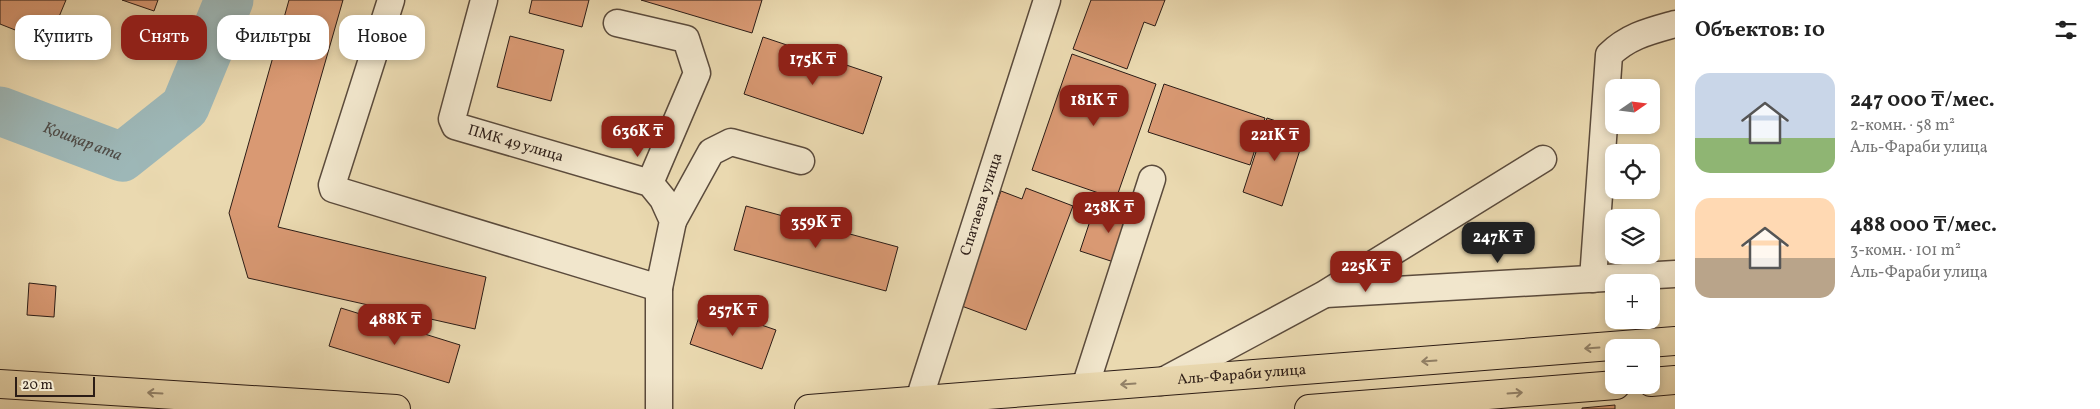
<!DOCTYPE html>
<html lang="ru">
<meta charset="utf-8">
<style>
body{margin:0;font-family:Vollkorn,serif;background:#f2f2f2;color:#222;height:100vh;display:flex;flex-direction:column;font-size:19px;white-space:nowrap}
*{box-sizing:border-box;margin:0}
p{font-size:16px;color:#767676}
.icon{flex:none;width:28px;height:28px;fill:none;stroke:currentColor;stroke-width:2;stroke-linecap:round;stroke-linejoin:round}
.map{position:relative;flex:1;overflow:hidden}
.details{display:flex;flex-direction:column;background:#fff;width:425px}
.details>*{flex:none}
.hud{position:absolute;left:15px;top:15px;width:475px;height:45px;display:flex;gap:10px}
.needle{width:32px;rotate:76deg}
.controls{position:absolute;left:1605px;top:79px;display:grid;gap:10px}
.controls a{display:grid;place-items:center;width:55px;height:55px;border-radius:10px;background:#fff;box-shadow:0 2px 8px #0003;font-size:25px}
.scale{position:absolute;left:15px;bottom:12px;width:80px;box-sizing:border-box;padding-left:5px;border:2px solid #2b1c16;border-top:0;font-size:14px;line-height:18px;white-space:nowrap;color:#2b1c16;-webkit-text-stroke:4px #f1e6cc;paint-order:stroke}
.price{position:absolute;translate:-50% -42px;padding:0 11px;border-radius:10px;background:#8f2418;color:#fff;font-size:16px;line-height:32px;filter:drop-shadow(0 1px 2px #0008)}
.price::after{content:'';position:absolute;left:50%;top:30px;width:15px;height:11px;margin-left:-8px;background:inherit;clip-path:polygon(0 0,100% 0,50% 100%)}
.price.current{background:#222;color:#fff}
ul{padding:0;list-style:none}
li{display:flex;align-items:center;gap:15px;height:125px;padding:0 20px}
li span{display:grid;place-items:center;flex:none;width:140px;height:100px;border-radius:15px;color:#555}
li>.icon{margin-inline-start:auto}
span .icon{width:60px;height:60px;fill:#fffc;stroke-width:1}
li b{font-size:21px}
h2{display:flex;justify-content:space-between;align-items:center;height:60px;padding:0 20px;font-size:21px}
.pill{padding:0 18px;border-radius:15px;background:#fff;box-shadow:0 2px 8px #0003;font-size:18px;line-height:45px}
.pill.current{background:#8f2418;color:#fff}
main{display:flex;flex:1;min-height:0}
.map>svg:first-child{display:block}
.lines{fill:none;stroke-linecap:round;stroke-linejoin:round}
.river{stroke:#9db7b7;stroke-width:49}
.building{fill:#d99973;stroke:#2b1c16}
.minor-casing{stroke:#5b4b3c;stroke-width:29}
.major-casing{stroke:#2b1c16;stroke-width:30}
.minor{stroke:#f1e6cc;stroke-width:26}
.major{stroke:#ead9b0;stroke-width:28}
.oneway{stroke:#94846b}
.labels{text-anchor:middle;dominant-baseline:central;stroke-width:4;stroke-linejoin:round;paint-order:stroke}
.street-label{font-size:15px;fill:#2b1c16;stroke:#f1e6cc}
.water-label{font-size:16px;font-style:italic;fill:#4d4a46;stroke:#f1e6cc}
</style>
<main>
<div class="map">
<svg width="1675" height="409" viewBox="0 0 1675 409">
<rect width="100%" height="100%" fill="#ead9b0"/>
<filter id="stains"><feTurbulence type="fractalNoise" baseFrequency=".004" numOctaves="4"/><feColorMatrix values="0 0 0 0 .2 0 0 0 0 .09 0 0 0 0 .02 0 0 0 .5 -.17"/></filter>
<radialGradient id="worn" r=".72"><stop offset=".6" stop-color="#630" stop-opacity="0"/><stop offset="1" stop-color="#630" stop-opacity=".3"/></radialGradient>
<g class="lines">
<path class="river" id="s1" d="M0,111L122,157L185,107L229,0"/>
</g>
<path class="building" d="M0,0H66L48,43L0,24Z
M122,0H158L154,11Z
M289,0H343L278,227L486,277L475,329L248,278L229,213Z
M532,0H589L582,27L529,13Z
M641,0H762L752,33Z
M1091,0H1165L1155,26L1144,22L1127,69L1073,49Z
M510,36L564,50L551,101L497,87Z
M763,37L882,77L863,134L744,94Z
M1072,54L1156,84L1116,199L1032,170Z
M1164,84L1265,118L1250,165L1148,132Z
M1267,118L1306,131L1282,206L1243,192Z
M1026,188L1073,206L1026,330L959,305L1001,191L1022,199Z
M1096,203L1139,218L1123,265L1080,251Z
M746,206L898,247L886,291L734,250Z
M29,283L56,286L54,317L27,315Z
M703,305L776,330L762,369L690,344Z
M341,308L460,345L449,383L329,346Z
M1615,405V409H1582V408Z"/>
<g class="lines">
<g class="minor-casing">
<g id="minor">
<path d="M391,0L332,185L333,189L659,288"/>
<path id="s2" d="M484,0L452,119L455,126L650,183L663,199L673,221L659,288V409"/>
<path d="M617,23L686,39L697,73L650,183"/>
<path d="M673,221L711,152L731,142L801,161"/>
<path d="M1593,279L1609,55C1628,36 1650,31 1675,24"/>
<path d="M1326,294L1675,274"/>
<path d="M1161,382L1323,295L1543,159"/>
<path d="M1085,387L1152,179"/>
<path id="s3" d="M916,409L1047,0"/>
</g>
</g>
<g class="major-casing">
<g id="major">
<path d="M1651,382L1675,380"/>
<path d="M0,384L396,409"/>
<path id="s4" d="M809,409L1675,341"/>
<path d="M1309,409L1616,385"/>
</g>
</g>
<use href="#minor" class="minor"/>
<use href="#major" class="major"/>
</g>
<defs><path id="oneway-shaft" d="M-6 0H5M1.5-3L5.5 0L1.5 3" fill="none" stroke-width="1.6" stroke-linecap="round" stroke-linejoin="round" transform="scale(1.25)"/></defs>
<g class="oneway">
<use href="#oneway-shaft" transform="translate(1592 348) rotate(176)"/>
<use href="#oneway-shaft" transform="translate(1429 361) rotate(176)"/>
<use href="#oneway-shaft" transform="translate(1128 384) rotate(176)"/>
<use href="#oneway-shaft" transform="translate(155 393) rotate(-177)"/>
<use href="#oneway-shaft" transform="translate(1515 393) rotate(-4)"/>
</g>
<g class="labels">
<g class="street-label">
<text stroke="none"><textPath href="#s2" startOffset="194">ПМК 49 улица</textPath></text>
<text stroke="none"><textPath href="#s3" startOffset="215">Спатаева улица</textPath></text>
<text stroke="none"><textPath href="#s4" startOffset="434">Аль-Фараби улица</textPath></text>
</g>
<g class="water-label">
<text stroke="none"><textPath href="#s1" startOffset="88">Қошқар ата</textPath></text>
</g>
</g>
<rect width="100%" height="100%" filter="url(#stains)"/>
<rect width="100%" height="100%" fill="url(#worn)"/>
</svg>
<div class="controls">
<a><svg class="needle" viewBox="-14 -14 28 28"><path d="M0-13l5 13h-10z" fill="#e53935"/><path d="M0 13l5-13h-10z" fill="#767676"/></svg></a>
<a><svg class="icon" aria-label="locate" viewBox="0 0 24 24"><circle cx="12" cy="12" r="6"/><path d="M12 2v4M12 18v4M2 12h4M18 12h4"/></svg></a>
<a><svg class="icon" aria-label="layers" viewBox="0 0 24 24"><path d="M12 4l9 5-9 5-9-5zM3 14l9 5 9-5"/></svg></a>
<a>+</a>
<a>−</a>
</div>
<div class="scale">20 m</div>
<b class="price" style="left:813px;top:86px">175K ₸</b>
<b class="price" style="left:1094px;top:127px">181K ₸</b>
<b class="price" style="left:638px;top:158px">636K ₸</b>
<b class="price" style="left:1275px;top:162px">221K ₸</b>
<b class="price" style="left:1109px;top:234px">238K ₸</b>
<b class="price" style="left:816px;top:249px">359K ₸</b>
<b class="price current" style="left:1498px;top:264px">247K ₸</b>
<b class="price" style="left:1366px;top:293px">225K ₸</b>
<b class="price" style="left:733px;top:337px">257K ₸</b>
<b class="price" style="left:395px;top:346px">488K ₸</b>
<div class="hud">
<a class="pill">Купить</a>
<a class="pill current">Снять</a>
<a class="pill">Фильтры</a>
<a class="pill">Новое</a>
</div>
</div>
<section class="details">
<h2>Объектов: 10<svg class="icon" aria-label="filters" viewBox="0 0 24 24"><path d="M4 7h16M4 17h16"/><circle cx="9" cy="7" r="2"/><circle cx="15" cy="17" r="2"/></svg></h2>
<ul>
<li><span style="background:linear-gradient(#c9d6e8 65%,#8fb573 0)"><svg class="icon" aria-label="home" viewBox="0 0 24 24"><path d="M3 11l9-7 9 7M6 9v11h12V9"/></svg></span><div><b>247 000 ₸/мес.</b><p>2-комн. · 58 m²</p><p>Аль-Фараби улица</p></div></li>
<li><span style="background:linear-gradient(#ffd9b3 60%,#b9a48a 0)"><svg class="icon" aria-label="home" viewBox="0 0 24 24"><path d="M3 11l9-7 9 7M6 9v11h12V9"/></svg></span><div><b>488 000 ₸/мес.</b><p>3-комн. · 101 m²</p><p>Аль-Фараби улица</p></div></li>
</ul>
</section>
</main>
